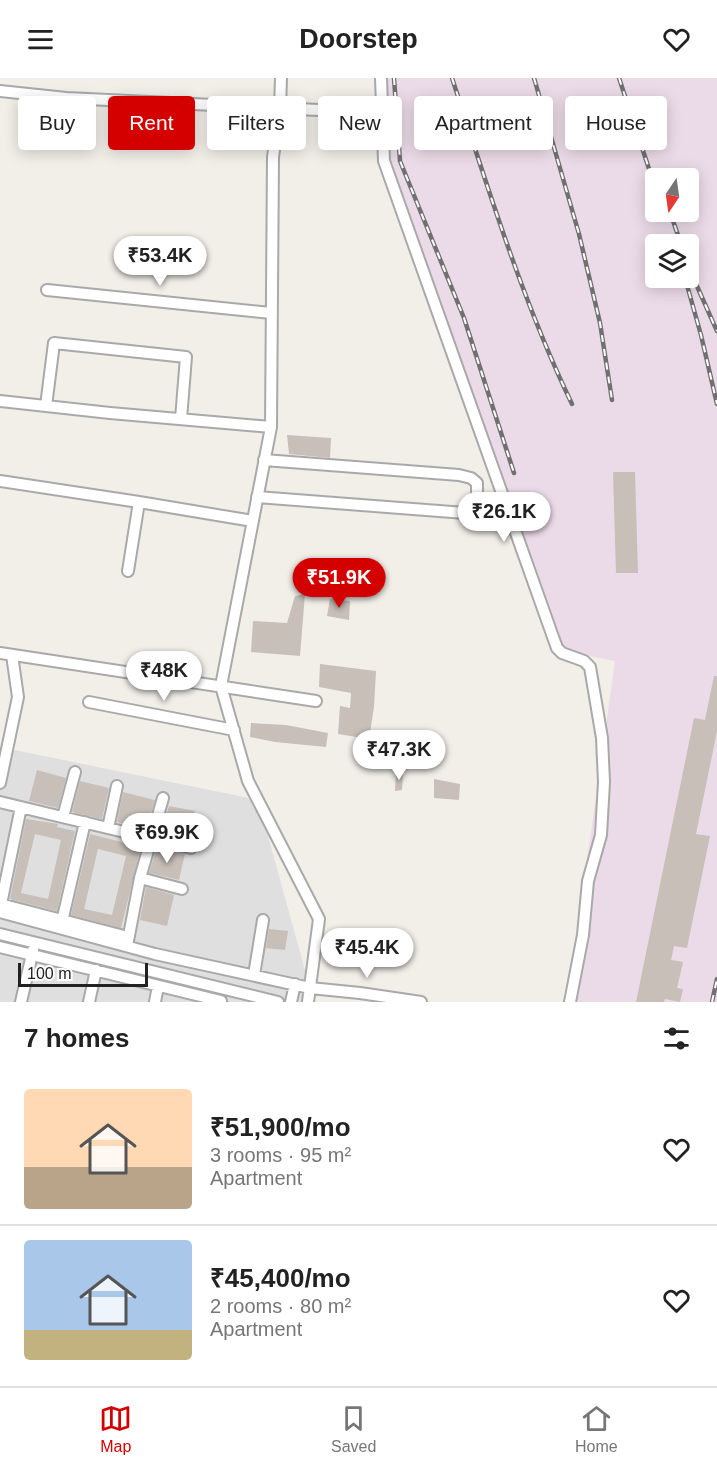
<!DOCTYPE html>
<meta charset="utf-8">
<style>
body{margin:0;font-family:Arial,sans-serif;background:#f6f6f6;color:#222;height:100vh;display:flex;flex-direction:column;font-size:22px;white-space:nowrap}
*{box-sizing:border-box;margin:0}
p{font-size:20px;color:#767676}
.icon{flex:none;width:33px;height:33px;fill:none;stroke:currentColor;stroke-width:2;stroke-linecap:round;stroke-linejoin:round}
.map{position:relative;height:924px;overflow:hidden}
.sheet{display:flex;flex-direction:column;background:#fff;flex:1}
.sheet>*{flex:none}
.banner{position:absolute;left:18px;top:18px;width:681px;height:54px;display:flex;gap:12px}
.needle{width:39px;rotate:193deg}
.buttons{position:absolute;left:645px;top:90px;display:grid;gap:12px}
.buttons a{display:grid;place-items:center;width:54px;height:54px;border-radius:6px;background:#fff;box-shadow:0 3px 15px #0003;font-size:30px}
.scale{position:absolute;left:18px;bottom:15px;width:130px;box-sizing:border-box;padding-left:6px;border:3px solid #222;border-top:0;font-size:16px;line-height:21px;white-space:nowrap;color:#222;-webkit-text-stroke:4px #fff;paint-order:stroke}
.price{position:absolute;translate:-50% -51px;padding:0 14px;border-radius:21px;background:#fff;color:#222;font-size:20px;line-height:39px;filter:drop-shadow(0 2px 3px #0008)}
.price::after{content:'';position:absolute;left:50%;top:36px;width:18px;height:14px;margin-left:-9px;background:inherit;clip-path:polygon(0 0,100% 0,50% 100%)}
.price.on{background:#d40000;color:#fff}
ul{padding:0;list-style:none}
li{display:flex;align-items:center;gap:18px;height:150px;padding:0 24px}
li+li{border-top:2px solid #e0e0e0}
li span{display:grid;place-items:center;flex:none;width:168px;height:120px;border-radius:6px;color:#555}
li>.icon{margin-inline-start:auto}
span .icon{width:72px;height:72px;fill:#fffc;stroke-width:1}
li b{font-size:26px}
h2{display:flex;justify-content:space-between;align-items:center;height:72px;padding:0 24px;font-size:26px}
.tag{padding:0 21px;border-radius:6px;background:#fff;box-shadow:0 3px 15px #0003;font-size:21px;line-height:54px}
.tag.on{background:#d40000;color:#fff}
header{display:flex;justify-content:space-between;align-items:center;height:78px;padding:0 24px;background:#fff;font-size:27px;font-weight:800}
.dock{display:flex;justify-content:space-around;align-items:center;height:84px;border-top:2px solid #e0e0e0;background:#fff;font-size:16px;color:#767676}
.dock a{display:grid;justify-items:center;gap:3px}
.dock .on{color:#d40000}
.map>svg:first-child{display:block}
.residential{fill:#e0dfdf}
.industrial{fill:#ebdbe8;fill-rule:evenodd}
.building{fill:#c7bfb8;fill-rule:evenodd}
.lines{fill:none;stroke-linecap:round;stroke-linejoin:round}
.minor-casing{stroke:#a9a9a9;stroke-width:14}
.minor{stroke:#fff;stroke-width:10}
.rail-casing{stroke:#707070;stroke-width:4.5}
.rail{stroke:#fff;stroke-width:2;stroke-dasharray:7;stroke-linecap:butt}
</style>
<header><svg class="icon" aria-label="menu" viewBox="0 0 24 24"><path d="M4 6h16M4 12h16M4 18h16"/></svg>Doorstep<svg class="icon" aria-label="heart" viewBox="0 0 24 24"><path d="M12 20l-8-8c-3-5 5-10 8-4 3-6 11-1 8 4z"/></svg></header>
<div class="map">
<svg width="717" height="924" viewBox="0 0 717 924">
<rect width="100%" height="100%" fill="#f2efe9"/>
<path class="residential" d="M0,669L258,722L310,910L307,924H0Z"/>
<path class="industrial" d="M383,0H717V924H567L615,583L560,572L385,84ZM656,100H688V134H656ZM656,166H688V200H656Z"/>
<path class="building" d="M287,357L331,360L330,380L289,376Z
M613,394H635L638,495H616Z
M305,516L300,578L251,574L253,543L287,545L295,518Z
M330,521L350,523L349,542L327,538Z
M320,586L376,593L374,629L369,661L338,656L340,628L350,630L351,615L319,609Z
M714,598H717V653L696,756L710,758L687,870L674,868L671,882L683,884L677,910L683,911L680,924L665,921L664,924H636L694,640L705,642Z
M251,645L286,647L328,655L326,669L275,664L250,659Z
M37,692L66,700L58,730L29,723Z
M396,694H403L402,712L395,713Z
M434,701L460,706L459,722L434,720Z
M80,703L109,710L102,741L72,734Z
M123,714L155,722L146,751L117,744Z
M169,728L195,733L190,762L161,755Z
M26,741L58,746L57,749L75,753L57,833L10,821ZM35,756L61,762L48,821L21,815Z
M90,756L141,769L121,850L71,837ZM98,771L126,778L112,837L84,831Z
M157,769L185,776L179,802L149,795Z
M146,809L174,817L167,848L140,842Z
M269,851L288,853L285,872L266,870Z"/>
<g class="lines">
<g class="minor-casing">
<path id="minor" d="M281,0L280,29L273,79L271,349L221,608L248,703L319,841L308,924
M381,0L384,83L553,559L557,570L562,575L584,583L590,589L602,660L604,704L601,757L588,803L583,857L570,924
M0,13L66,20L383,35
M47,212L271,235
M0,323L110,335L271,349
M46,328L54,265L186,279L181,341
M0,403L139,424L253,443
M257,419L465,435L473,433L477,428V405L471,400L459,397L264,382
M128,493L139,424
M0,575L316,623
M89,624L234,652
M0,705L18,619L12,577
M0,724L191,770
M63,739L75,694
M108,750L117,708
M140,800L182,811
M0,826L128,859
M0,831L21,729
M0,834L155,876L310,910L360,915L421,924
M61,848L85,744
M0,856L278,924
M127,868L140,800L163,720
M0,869L221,923
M254,897L263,842
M21,924L33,872
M89,924L96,892
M155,924L158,908
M291,924L295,906"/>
</g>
<use href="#minor" class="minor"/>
<g class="rail-casing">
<path id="rail" d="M394,0L400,83L464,240L514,395
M452,0C488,110 522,222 572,326
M534,0L579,156L600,245L612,322
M619,0L656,112
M670,134L681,166
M688,188L717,253
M685,200L701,257L717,326
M712,924L717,901"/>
</g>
<use href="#rail" class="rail"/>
</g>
</svg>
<div class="buttons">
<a><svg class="needle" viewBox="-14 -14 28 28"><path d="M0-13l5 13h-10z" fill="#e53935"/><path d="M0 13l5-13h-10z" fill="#767676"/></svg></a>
<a><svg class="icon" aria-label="layers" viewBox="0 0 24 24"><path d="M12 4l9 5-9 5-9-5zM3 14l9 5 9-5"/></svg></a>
</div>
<div class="scale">100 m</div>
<b class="price" style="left:160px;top:209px">₹53.4K</b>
<b class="price" style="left:504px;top:465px">₹26.1K</b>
<b class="price on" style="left:339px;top:531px">₹51.9K</b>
<b class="price" style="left:164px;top:624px">₹48K</b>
<b class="price" style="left:399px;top:703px">₹47.3K</b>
<b class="price" style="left:167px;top:786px">₹69.9K</b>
<b class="price" style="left:367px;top:901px">₹45.4K</b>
<div class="banner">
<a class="tag">Buy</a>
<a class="tag on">Rent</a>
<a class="tag">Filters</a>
<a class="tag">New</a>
<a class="tag">Apartment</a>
<a class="tag">House</a>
</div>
</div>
<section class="sheet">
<h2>7 homes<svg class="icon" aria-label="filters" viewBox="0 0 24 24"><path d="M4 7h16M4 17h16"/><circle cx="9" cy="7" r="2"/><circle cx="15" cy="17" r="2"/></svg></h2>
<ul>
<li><span style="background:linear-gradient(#ffd9b3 65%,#b9a48a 0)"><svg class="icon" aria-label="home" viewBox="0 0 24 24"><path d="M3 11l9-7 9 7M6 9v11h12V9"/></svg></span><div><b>₹51,900/mo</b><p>3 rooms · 95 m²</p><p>Apartment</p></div><svg class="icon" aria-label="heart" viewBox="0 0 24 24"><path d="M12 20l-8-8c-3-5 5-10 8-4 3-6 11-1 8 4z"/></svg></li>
<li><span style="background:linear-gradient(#a9c7e8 75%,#c2b280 0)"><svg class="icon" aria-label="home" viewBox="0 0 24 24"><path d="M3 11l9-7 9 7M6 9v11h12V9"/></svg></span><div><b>₹45,400/mo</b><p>2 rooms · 80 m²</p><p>Apartment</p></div><svg class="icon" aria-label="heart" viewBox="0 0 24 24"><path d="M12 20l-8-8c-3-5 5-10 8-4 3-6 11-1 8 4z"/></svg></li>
</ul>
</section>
<nav class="dock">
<a class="on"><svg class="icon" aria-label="map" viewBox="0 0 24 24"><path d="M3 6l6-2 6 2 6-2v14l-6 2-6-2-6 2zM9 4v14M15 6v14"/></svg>Map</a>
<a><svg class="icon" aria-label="saved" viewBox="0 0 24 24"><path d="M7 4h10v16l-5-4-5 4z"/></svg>Saved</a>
<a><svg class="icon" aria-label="home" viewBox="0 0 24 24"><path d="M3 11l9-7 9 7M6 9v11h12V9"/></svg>Home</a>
</nav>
